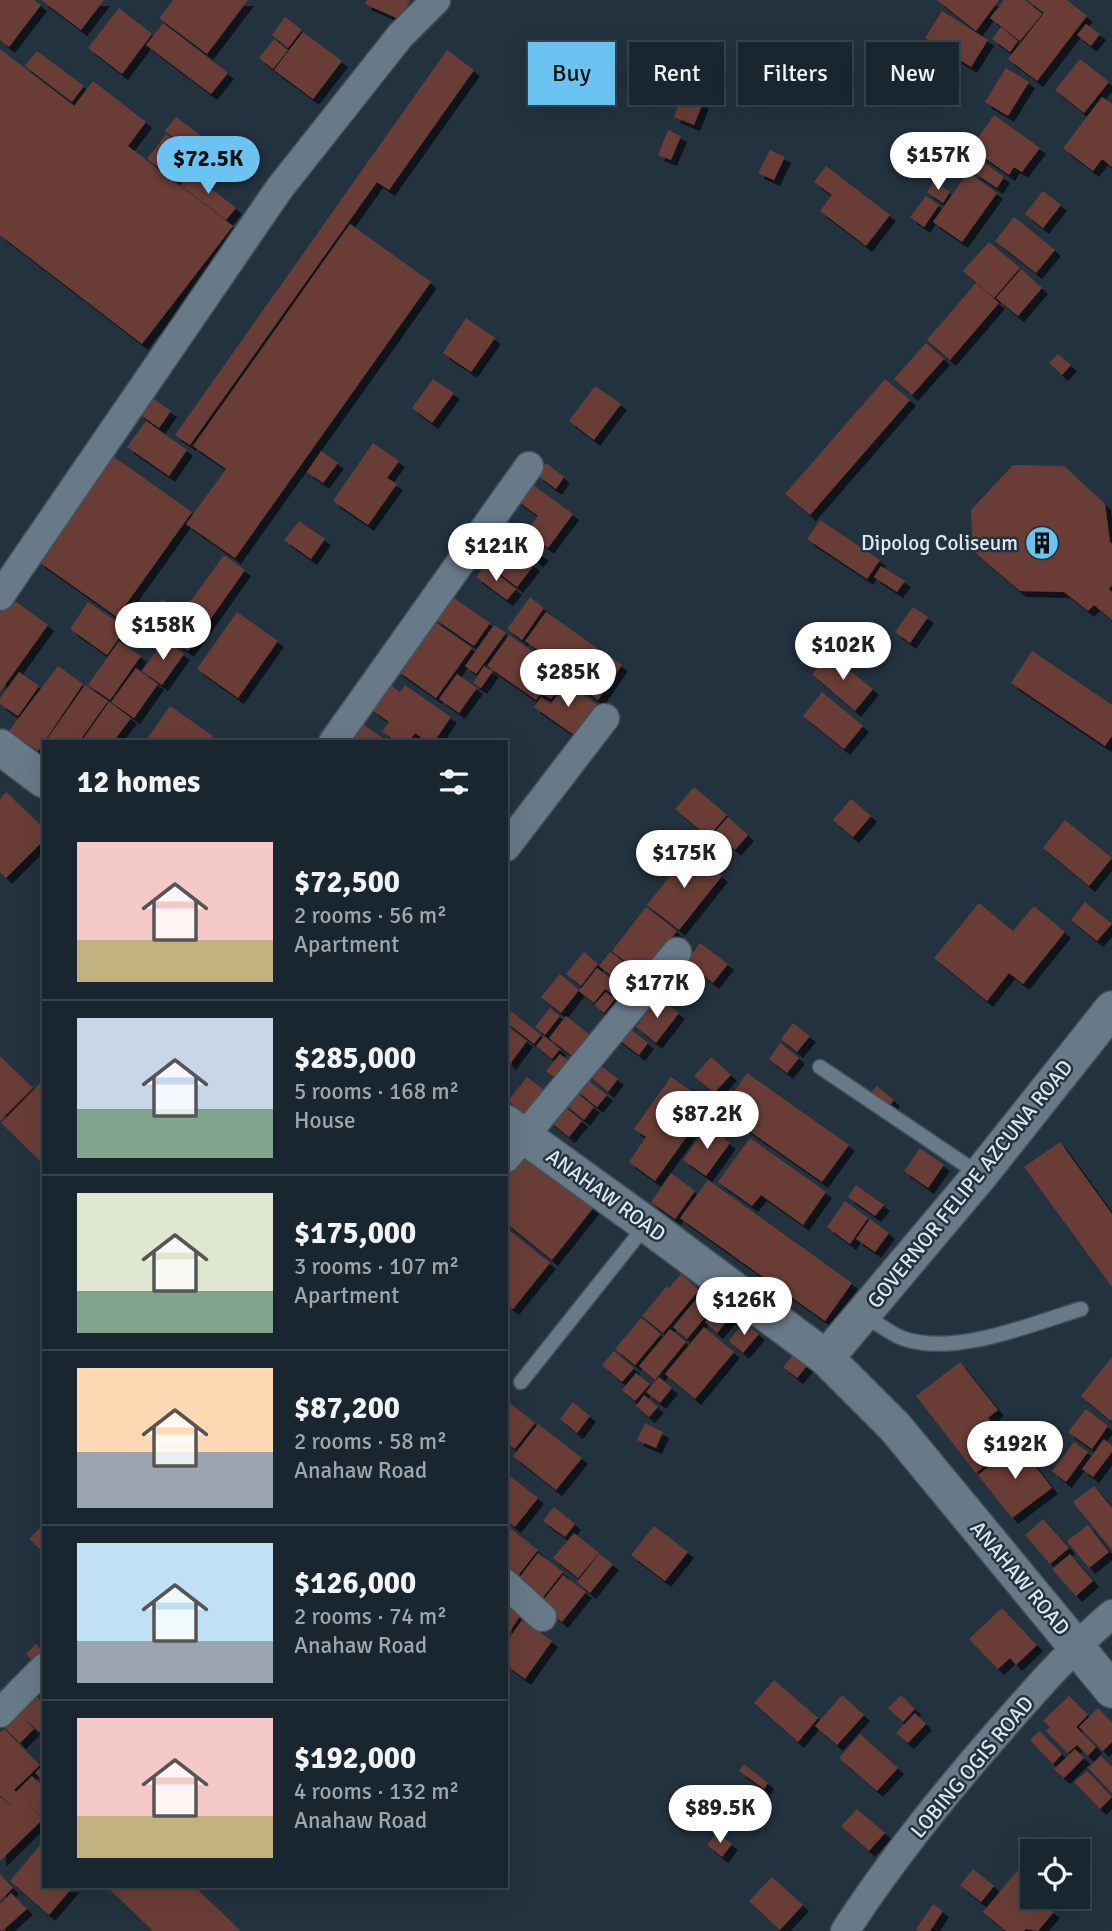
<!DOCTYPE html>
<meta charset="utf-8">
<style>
body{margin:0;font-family:Signika,sans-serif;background:#232e37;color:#f1f3f6;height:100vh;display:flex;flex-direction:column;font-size:26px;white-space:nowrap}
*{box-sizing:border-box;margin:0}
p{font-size:23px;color:#9fa5aa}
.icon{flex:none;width:38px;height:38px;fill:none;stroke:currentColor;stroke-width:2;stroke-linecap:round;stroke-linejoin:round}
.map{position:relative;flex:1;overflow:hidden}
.sheet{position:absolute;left:42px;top:740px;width:466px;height:1148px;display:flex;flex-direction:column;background:#1a262f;border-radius:0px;box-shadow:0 7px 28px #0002,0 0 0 2px #38434b}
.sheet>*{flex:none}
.top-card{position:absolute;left:528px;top:42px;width:478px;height:63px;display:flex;gap:14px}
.buttons{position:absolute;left:1020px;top:1839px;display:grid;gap:14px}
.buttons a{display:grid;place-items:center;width:70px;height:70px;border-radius:0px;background:#1a262f;box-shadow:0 7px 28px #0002,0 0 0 2px #38434b;font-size:35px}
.price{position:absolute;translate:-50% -60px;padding:0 16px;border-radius:24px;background:#fff;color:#222;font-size:23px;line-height:46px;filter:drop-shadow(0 2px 4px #0008)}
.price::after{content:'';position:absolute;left:50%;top:42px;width:21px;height:16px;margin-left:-10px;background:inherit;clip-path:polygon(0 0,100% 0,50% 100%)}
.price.active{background:#6bc3f2;color:#111}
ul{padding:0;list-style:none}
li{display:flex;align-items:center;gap:21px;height:175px;padding:0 35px}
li+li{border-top:2px solid #38434b}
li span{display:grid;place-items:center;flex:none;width:196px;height:140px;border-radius:0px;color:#555}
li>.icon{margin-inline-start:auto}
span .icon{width:84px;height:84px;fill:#fffc;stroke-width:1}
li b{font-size:30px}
h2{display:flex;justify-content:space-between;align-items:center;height:84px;padding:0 35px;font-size:30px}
.chip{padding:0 24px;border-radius:0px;background:#1a262f;box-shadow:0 7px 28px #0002,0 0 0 2px #38434b;font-size:24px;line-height:63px}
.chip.active{background:#6bc3f2;color:#111}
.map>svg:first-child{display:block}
.building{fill:#693d35;filter:url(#shadow)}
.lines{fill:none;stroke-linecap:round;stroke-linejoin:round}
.service-casing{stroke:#43505b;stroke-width:17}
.minor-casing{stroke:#43505b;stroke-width:31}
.tertiary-casing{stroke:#43505b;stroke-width:38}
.service{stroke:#687988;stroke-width:14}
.minor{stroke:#687988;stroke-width:28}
.tertiary{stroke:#687988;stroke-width:35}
.labels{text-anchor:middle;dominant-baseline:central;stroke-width:5;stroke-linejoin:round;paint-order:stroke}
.poi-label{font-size:21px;fill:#dfe8f1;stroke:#23323f;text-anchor:end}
.street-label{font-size:21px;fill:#dfe8f1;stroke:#23323f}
</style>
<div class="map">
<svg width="1112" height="1931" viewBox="0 0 1112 1931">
<defs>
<filter id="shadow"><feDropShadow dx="6" dy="6" stdDeviation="0" flood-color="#0009"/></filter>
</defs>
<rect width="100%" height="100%" fill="#23323f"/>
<path class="building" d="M0,0H34L41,5L9,47L0,40Z
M41,0H104L81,30Z
M173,0H248L207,54L159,18Z
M367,0H410L401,20L365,4Z
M937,0H999L976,31Z
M1004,0H1025L1042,14L1020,41L990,18Z
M1027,0H1067L1087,16L1037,81L1008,59L1044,13Z
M119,8L152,34L122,74L88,48Z
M942,11L988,40L971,67L925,38Z
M285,17L302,30L288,48L272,35Z
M163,23L228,73L211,94L146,45Z
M1086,24L1100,34L1091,46L1077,35Z
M1001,27L1018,41L1010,52L992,39Z
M303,32L342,61L313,99L274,70Z
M274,39L288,50L273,69L259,58Z
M0,49L74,106L93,81L146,122L128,146L233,226L142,344L0,235Z
M447,50L474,70L389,190L377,182L190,445L175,435Z
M37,51L84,86L72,102L25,66Z
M1080,59L1109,82L1084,113L1055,90Z
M1006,68L1029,82L1008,116L985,102Z
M683,95L703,103L694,125L674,117Z
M1102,97L1112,104V167L1102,159L1093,171L1063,148Z
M994,115L1040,148L1022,172L1014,167L1009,175L971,148Z
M176,117L203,137L191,151L165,131Z
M668,130L681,136L671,160L658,155Z
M166,134L196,158L177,182L147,159Z
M770,150L785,157L774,180L758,173Z
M982,161L1004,177L997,188L973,172Z
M826,166L890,215L866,246L820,211L832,195L814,182Z
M190,172L236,208L226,220L180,185Z
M968,172L997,193L962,242L933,222Z
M934,181L950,192L943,203L927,192Z
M1043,191L1061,205L1043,228L1025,214Z
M926,196L939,205L924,227L910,217Z
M1014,217L1055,250L1036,273L995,241Z
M350,224L431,282L235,558L186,524L226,469L193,446Z
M989,242L1020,268L994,298L963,271Z
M1021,269L1042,288L1018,316L996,298Z
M976,283L999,303L950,360L927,340Z
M466,318L495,338L471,372L443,353Z
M926,343L944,359L912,395L894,379Z
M1058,354L1071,365L1062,375L1049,363Z
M433,379L454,393L432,423L412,408Z
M885,379L910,400L810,515L785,494Z
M595,386L621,404L594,440L569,421Z
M149,396L171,411L159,428L138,413Z
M146,421L187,450L169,476L127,447Z
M373,443L399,461L387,478L397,484L368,525L333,501Z
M321,451L338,463L323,483L307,472Z
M114,457L192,512L117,617L39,562Z
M546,463L564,477L556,489L537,475Z
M1013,465L1064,466L1105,504L1110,542L1112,544V585L1109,589L1112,592V620L1094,605L1088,611L1064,592L1020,591L973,551L971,510Z
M526,480L573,514L548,548L526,532L538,516L512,497Z
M499,515L524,533L512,549L534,565L517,587L487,564L492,558L475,546Z
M820,520L880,560L867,579L807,539Z
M299,521L325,539L311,559L284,540Z
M527,543L543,555L537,561L522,550Z
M224,555L245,570L188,651L166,635Z
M485,565L516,589L507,600L476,577Z
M881,566L905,581L897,592L874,577Z
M451,596L490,623L474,646L435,619Z
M530,597L544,608L522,640L507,629Z
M11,598L48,625L0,692V613Z
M162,599L172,606L150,638L133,626L147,606L153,611Z
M88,602L126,628L107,655L70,629Z
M913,607L928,617L910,643L895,632Z
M237,612L278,641L238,698L197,669Z
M546,612L597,648L576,677L525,641Z
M431,619L472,648L436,698L396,670Z
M494,625L506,633L476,674L465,666Z
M509,635L567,676L551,699L541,693L536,700L487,666Z
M164,640L184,654L162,685L142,671Z
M119,641L141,656L110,700L88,685Z
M599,649L622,665L598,700L575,684Z
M1032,651L1112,705V736L1105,746L1011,683Z
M829,654L873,689L855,711L812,674Z
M58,666L83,684L38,751L9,731Z
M484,666L493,671L481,688L473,683Z
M136,668L158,684L134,718L111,702Z
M19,672L39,686L18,716L0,704V698Z
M457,674L477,688L459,713L439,699Z
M566,683L597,704L574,735L534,707L541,697L551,704Z
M389,684L400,692L405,685L451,717L434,742H427L415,733L410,740L414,742H398L382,732L389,722L371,709Z
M85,685L108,701L79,742H45Z
M822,692L863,726L844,749L803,716Z
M109,702L131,718L113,742H81Z
M170,706L213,736L209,742H145Z
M363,724L388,742H350Z
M694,787L727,815L708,837L675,809Z
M6,792L44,828V840L6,878L0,872V799Z
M851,799L871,816L853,837L833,820Z
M728,817L748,835L735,850L714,833Z
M1065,820L1112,858L1089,886L1043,848Z
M690,851L722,876L679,930L647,905Z
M1085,902L1112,924L1097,941L1071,920Z
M979,903L1013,931L1034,906L1065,932L1023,984L1009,973L987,1001L934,958Z
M646,907L677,931L642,975L612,951Z
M700,943L728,964L713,983L686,962Z
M584,952L598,964L581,986L566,974Z
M610,952L643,977L632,991L599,966Z
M680,962L694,972L682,987L669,976Z
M597,968L625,990L618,999L605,989L594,1003L579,991Z
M560,974L579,990L561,1013L541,997Z
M606,992L615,999L604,1013L594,1005Z
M658,998L679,1013L656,1043L636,1027Z
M550,1008L560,1016L545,1035L535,1027Z
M511,1011L541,1035L534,1044L506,1022V1018Z
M566,1016L594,1038L577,1060L549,1038Z
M793,1023L810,1036L797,1052L781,1039Z
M506,1025L527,1041L510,1064L506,1060Z
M625,1025L648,1043L639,1055L615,1037Z
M544,1036L560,1049L552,1059L536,1046Z
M780,1043L799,1058L787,1073L769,1059Z
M560,1054L571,1063L558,1080L546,1071Z
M0,1056L33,1088L0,1121Z
M711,1057L731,1075L714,1093L694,1076Z
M601,1066L618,1079L608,1092L592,1078Z
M747,1073L849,1145L822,1182L721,1111Z
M527,1077L549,1094L530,1118L508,1101Z
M671,1077L710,1104L655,1181L629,1162L646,1137L634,1129Z
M585,1078L607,1095L597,1107L576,1090Z
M44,1079V1160L41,1162L1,1123Z
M877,1086L894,1100L888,1108L870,1094Z
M573,1090L594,1107L584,1120L563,1103Z
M560,1103L582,1121L569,1137L548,1120Z
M707,1126L730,1143L706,1176L683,1160Z
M750,1138L826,1192L803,1225L761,1195L752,1206L718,1182Z
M1060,1142L1112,1214V1287L1024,1167Z
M920,1148L944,1165L928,1188L904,1171Z
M523,1150L594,1207L552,1260L506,1223V1171Z
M671,1173L695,1191L675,1219L651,1202Z
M708,1180L852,1283L825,1321L680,1218Z
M856,1185L884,1205L875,1216L848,1197Z
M845,1201L868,1218L850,1244L827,1227Z
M870,1219L889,1233L875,1252L856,1239Z
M506,1228L550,1263L513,1309L506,1304Z
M681,1274L699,1290L663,1333L642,1316L667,1286L669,1288Z
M703,1291L717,1303L687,1339L673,1327Z
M720,1304L733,1314L717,1333L705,1322Z
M641,1318L661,1334L635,1365L615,1349Z
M744,1322L759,1334L743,1353L729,1341Z
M704,1327L734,1352L695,1399L665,1374Z
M670,1329L686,1342L655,1380L639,1366Z
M797,1350L811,1361L797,1378L783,1367Z
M614,1351L634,1368L622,1382L602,1365Z
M1112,1357V1419L1111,1421L1081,1396Z
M960,1362L998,1410L988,1418L1010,1446L976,1473L916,1396Z
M636,1373L650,1384L635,1401L622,1390Z
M659,1377L672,1388L660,1403L646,1392Z
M644,1395L658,1407L649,1417L636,1406Z
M506,1400L535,1423L515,1449L506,1442Z
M573,1402L590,1416L577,1433L560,1419Z
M1086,1409L1108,1426L1092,1449L1068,1432Z
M645,1423L663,1432L656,1448L637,1440Z
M538,1424L582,1458L556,1490L513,1456Z
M1104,1439L1112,1446V1452L1093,1477L1082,1469Z
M1074,1442L1088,1452L1066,1482L1052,1471Z
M1018,1444L1052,1488L1012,1518L978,1475Z
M506,1473L538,1498L515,1527L506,1520Z
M1094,1486L1112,1508V1550L1073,1502Z
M554,1507L575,1524L565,1537L543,1521Z
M1043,1519L1069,1548L1050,1564L1025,1535Z
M44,1524V1553L29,1539Z
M506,1525L538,1550L517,1577L506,1568Z
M1088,1525L1109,1552L1089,1568L1067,1541Z
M654,1526L688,1552L665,1581L631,1555Z
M574,1533L599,1553L578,1578L553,1558Z
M538,1553L563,1572L540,1601L516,1582Z
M599,1554L613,1564L590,1593L577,1582Z
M1070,1554L1093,1581L1076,1596L1052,1569Z
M563,1575L586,1592L562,1622L540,1604Z
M506,1591L527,1606L506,1637Z
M1002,1608L1037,1645L1016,1665L1010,1658L998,1669L969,1639Z
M522,1620L552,1641L525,1679L506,1665V1643Z
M36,1644L44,1653L34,1662L26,1654Z
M774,1680L818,1718L798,1742L754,1703Z
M842,1695L864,1715L837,1745L815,1726Z
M901,1695L915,1709L903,1722L888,1708Z
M36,1696L44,1704V1728L39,1732L24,1718L34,1729L20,1743L4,1727Z
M1069,1696L1088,1715L1076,1727L1096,1747L1088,1756L1077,1745L1068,1753L1046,1731L1050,1727L1043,1721Z
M1098,1708L1112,1722V1742L1103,1751L1079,1727Z
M915,1713L926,1724L908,1743L896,1733Z
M4,1729L40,1765L14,1790L16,1792L32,1776L44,1787V1819L23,1798L43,1819L0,1861V1797L14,1808L0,1795V1732Z
M1039,1731L1062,1754L1053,1764L1030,1740Z
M860,1734L898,1768L877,1791L839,1758Z
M1075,1749L1084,1758L1064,1778L1054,1769Z
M1101,1756L1112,1767V1793L1088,1768Z
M44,1764V1781L35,1773Z
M744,1764L768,1783L764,1789L739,1771Z
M1087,1771L1112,1797L1100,1809L1074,1782Z
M857,1809L885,1833L869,1851L841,1826Z
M717,1833L732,1844L722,1857L707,1845Z
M41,1844L44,1846V1886H74L49,1915L10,1881Z
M973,1869L994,1886L981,1902L960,1885Z
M1018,1870L1032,1882V1897L1052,1898L1046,1906L1054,1912L1038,1931L1026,1929L1024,1931H1006L983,1912Z
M0,1874L13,1888L0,1901Z
M772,1877L803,1905L780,1930L749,1901Z
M106,1886H194L241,1931H153Z
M11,1893L27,1909L2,1931L0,1929V1904Z
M933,1904L943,1911L930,1931H919L916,1929Z"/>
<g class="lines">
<g class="service-casing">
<path id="service" d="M820,1067L979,1174
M863,1314C876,1322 891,1335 905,1339C957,1356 1031,1324 1081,1309
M521,1382L646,1225"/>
</g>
<g class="minor-casing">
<path id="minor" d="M0,596L279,189L400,36L436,0
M333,742L529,466
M506,847L605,718
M506,1158L677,952
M506,1584L542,1617
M0,1713L44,1668
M845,1931C891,1860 945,1793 1001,1729C1037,1688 1071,1649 1112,1614"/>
</g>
<g class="tertiary-casing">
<path id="tertiary" d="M0,747L44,780
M506,1123L646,1224L826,1358L895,1427L1112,1690
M826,1358L980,1175L1112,1009"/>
</g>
<use href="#service" class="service"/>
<use href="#minor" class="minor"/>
<use href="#tertiary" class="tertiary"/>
</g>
<defs>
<g id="building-disc" transform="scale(1.75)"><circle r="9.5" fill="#6bc3f2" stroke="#23323f"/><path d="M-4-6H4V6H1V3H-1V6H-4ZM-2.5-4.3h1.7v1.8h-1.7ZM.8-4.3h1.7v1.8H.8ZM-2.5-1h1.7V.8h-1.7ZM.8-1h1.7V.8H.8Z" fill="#111"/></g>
</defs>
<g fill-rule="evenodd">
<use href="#building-disc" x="1042" y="543"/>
</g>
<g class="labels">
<g class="poi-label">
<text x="1018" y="543">Dipolog Coliseum</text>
</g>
<g class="street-label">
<text transform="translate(970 1184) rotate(-51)">GOVERNOR FELIPE AZCUNA ROAD</text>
<text transform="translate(606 1195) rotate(36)">ANAHAW ROAD</text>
<text transform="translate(1020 1578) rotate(50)">ANAHAW ROAD</text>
<text transform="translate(972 1767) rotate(-50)">LOBING OGIS ROAD</text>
</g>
</g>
</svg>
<div class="buttons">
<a><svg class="icon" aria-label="locate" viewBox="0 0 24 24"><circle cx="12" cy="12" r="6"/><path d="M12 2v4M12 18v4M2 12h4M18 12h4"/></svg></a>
</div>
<b class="price" style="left:938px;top:192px">$157K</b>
<b class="price active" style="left:208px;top:196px">$72.5K</b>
<b class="price" style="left:496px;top:583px">$121K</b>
<b class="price" style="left:163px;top:662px">$158K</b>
<b class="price" style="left:843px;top:682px">$102K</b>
<b class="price" style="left:568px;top:709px">$285K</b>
<b class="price" style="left:684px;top:890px">$175K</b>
<b class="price" style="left:657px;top:1020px">$177K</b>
<b class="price" style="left:707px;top:1151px">$87.2K</b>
<b class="price" style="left:744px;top:1337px">$126K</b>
<b class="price" style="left:1015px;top:1481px">$192K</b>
<b class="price" style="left:720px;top:1845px">$89.5K</b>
<div class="top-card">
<a class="chip active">Buy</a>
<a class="chip">Rent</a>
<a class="chip">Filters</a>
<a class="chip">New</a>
</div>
<section class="sheet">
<h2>12 homes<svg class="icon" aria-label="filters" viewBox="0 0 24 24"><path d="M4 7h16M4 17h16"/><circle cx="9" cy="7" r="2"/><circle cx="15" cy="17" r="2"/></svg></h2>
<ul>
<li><span style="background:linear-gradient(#f6c9c9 70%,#c2b280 0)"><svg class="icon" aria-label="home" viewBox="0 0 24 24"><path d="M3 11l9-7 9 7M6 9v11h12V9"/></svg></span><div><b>$72,500</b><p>2 rooms · 56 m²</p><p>Apartment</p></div></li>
<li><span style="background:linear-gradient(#c9d6e8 65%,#7fa58c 0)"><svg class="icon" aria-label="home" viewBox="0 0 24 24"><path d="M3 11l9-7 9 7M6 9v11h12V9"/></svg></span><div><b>$285,000</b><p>5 rooms · 168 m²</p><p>House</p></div></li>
<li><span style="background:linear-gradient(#dfe7d0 70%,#7fa58c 0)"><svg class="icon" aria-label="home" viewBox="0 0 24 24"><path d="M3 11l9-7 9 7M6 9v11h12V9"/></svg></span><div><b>$175,000</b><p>3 rooms · 107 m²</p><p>Apartment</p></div></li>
<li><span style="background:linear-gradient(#ffd9b3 60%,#9aa5b1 0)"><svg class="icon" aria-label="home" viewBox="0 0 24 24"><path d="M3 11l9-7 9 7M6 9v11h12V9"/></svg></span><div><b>$87,200</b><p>2 rooms · 58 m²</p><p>Anahaw Road</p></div></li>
<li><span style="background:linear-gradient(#bfe0f5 70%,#9aa5b1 0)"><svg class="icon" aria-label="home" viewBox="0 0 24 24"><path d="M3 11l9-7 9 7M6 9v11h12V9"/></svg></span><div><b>$126,000</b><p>2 rooms · 74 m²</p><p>Anahaw Road</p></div></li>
<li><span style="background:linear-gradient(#f6c9c9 70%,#c2b280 0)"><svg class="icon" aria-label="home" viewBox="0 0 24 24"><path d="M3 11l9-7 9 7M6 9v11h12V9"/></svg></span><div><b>$192,000</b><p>4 rooms · 132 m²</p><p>Anahaw Road</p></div></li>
</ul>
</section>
</div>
